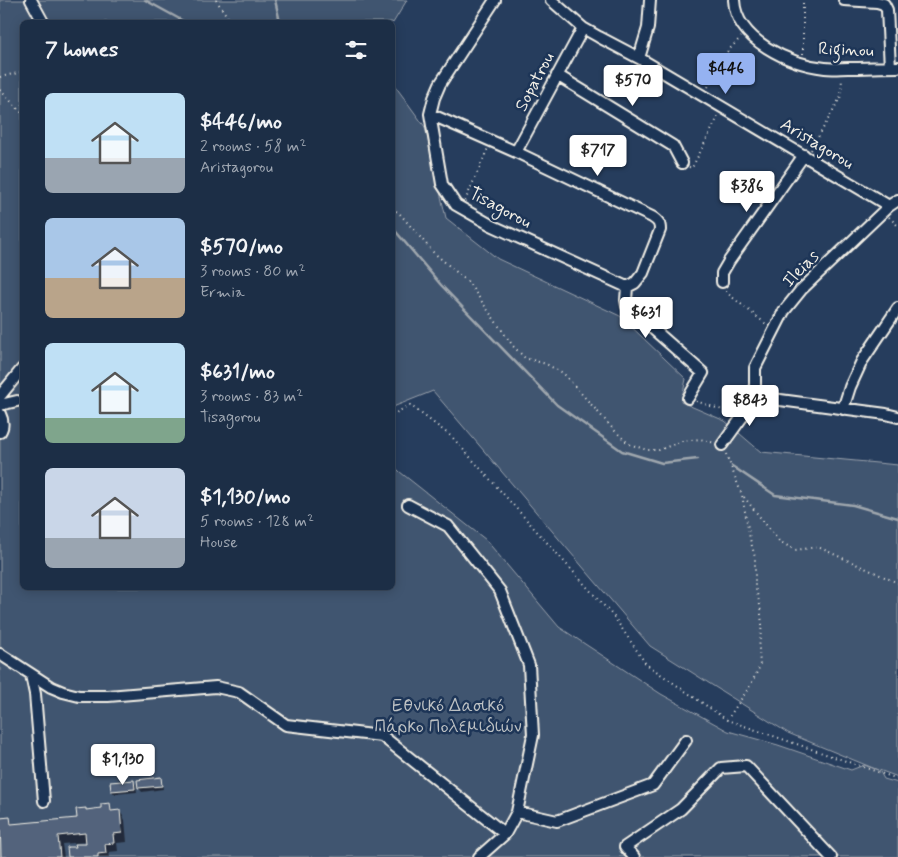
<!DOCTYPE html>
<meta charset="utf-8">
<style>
body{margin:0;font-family:Mynerve,sans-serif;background:#25364d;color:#f1f3f6;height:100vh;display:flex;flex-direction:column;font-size:19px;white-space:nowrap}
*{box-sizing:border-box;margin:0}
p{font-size:16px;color:#a0a8b3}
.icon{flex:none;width:28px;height:28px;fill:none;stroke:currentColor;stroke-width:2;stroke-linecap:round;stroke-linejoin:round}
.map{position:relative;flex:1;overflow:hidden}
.side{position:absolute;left:20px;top:20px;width:375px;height:570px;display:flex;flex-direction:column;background:#1c2e46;border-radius:8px;box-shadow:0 2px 12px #0003,0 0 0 1px #3a4a5f}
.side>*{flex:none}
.price{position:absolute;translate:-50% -42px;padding:0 11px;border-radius:5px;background:#fff;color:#222;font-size:16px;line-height:32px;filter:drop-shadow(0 1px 2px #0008)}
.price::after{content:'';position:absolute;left:50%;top:30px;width:15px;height:11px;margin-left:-8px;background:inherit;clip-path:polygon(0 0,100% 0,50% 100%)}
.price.selected{background:#95b2f1;color:#111}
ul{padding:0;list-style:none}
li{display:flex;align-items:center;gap:15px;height:125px;padding:0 25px}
li span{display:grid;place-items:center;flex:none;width:140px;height:100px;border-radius:8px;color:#555}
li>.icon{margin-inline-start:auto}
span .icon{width:60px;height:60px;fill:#fffc;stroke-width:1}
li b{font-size:21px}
h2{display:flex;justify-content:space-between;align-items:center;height:60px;padding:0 25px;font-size:21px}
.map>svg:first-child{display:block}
.green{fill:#40546f;stroke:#9aa2ac}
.shadow{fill:#0007}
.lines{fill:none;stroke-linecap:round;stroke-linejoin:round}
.stream{stroke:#9fa7ae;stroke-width:2.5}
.building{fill:#52647b;stroke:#f4f1e8}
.minor-casing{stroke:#f4f1e8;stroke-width:14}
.path{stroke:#f4f1e8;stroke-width:2;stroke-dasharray:1 4;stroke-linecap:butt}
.minor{stroke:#1d3557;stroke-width:10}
.labels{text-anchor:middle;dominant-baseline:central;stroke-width:5;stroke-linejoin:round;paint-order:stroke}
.street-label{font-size:18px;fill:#f4f1e8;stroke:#1d3557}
.park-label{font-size:18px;fill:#bec2c4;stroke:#1d3557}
</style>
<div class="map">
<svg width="898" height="857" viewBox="0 0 898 857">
<rect width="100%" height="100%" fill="#263d5d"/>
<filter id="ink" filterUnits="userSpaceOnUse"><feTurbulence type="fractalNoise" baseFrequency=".02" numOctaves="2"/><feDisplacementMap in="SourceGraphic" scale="10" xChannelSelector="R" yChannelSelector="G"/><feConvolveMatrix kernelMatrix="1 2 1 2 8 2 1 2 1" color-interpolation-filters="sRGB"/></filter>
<g filter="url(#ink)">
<path class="green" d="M0,0H407L393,23L392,22H22V588H392L393,465L400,472L486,540L559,627L661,694L728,731L778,745L851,770L864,765L878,770L788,733L650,646L433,391L393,407V83L425,127L446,218L498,259L620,316L686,379L681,402L725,421L761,452L898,465V777L879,770L884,779L898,783V857H0Z"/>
<path class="shadow" d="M160,778L162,782L163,789L142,792L139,788V781Z
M134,781L136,785L137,792L114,794L112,791Z
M109,805L113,812L120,811L125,820L127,842L117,843L118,851L109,852L110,857H70L87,845V842L62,844L64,857H2L0,820L10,819L13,825L78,819L86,809L87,811L103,809Z"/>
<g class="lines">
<path class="stream" d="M145,0L185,22
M275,0L280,22
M392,227L441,285L557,405L622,451L662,463L698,459
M732,466L775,495L853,505L898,518"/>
</g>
<path class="building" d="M161,777L162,786L138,788L137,780Z
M134,780L135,789L111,791L110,782Z
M110,803L111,811L120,810L122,833L113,834L114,843L105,844L106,853L98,854V857H68L67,847H76L75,844H86L85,833L58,836L60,857H1L0,818L10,817L11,824L77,818L76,809L86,808V810L101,808V804Z"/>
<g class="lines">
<g class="minor-casing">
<path id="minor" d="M31,0L43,22
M495,0L440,84L434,98L430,114L442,184L456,205L491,225L627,287
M551,0L583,28L599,37L639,58L889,206
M734,0C736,41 790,64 825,68C832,69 841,68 848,68C865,68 881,67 898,67
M844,0L877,2L884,4L887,10L890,67
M639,58L648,28L650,0
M557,75L673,146L682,163
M430,114L516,152L652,217C658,221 660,223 660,230L643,273L635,283L627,287
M516,152L583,28
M898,200L889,206L801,290L784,311L755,368V389L758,395L765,398L886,414L898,417
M722,282V273L729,261L804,155
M627,287L626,300L627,306L703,373L688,398
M0,396L22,369
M0,405L17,401
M843,409L850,387L862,361L898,308
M0,414C3,420 4,426 0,432
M722,445L758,395
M408,505L448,526L500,591L529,665L533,735L517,812L505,834L479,857
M0,654L51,687L63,692L79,696H108L216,687L239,692L286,725L382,736L505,834
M31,675L35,694L44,801
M517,812L557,821L653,785L686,740
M634,857L625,847L681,809L721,768L746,766L831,857"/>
</g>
<path class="path" d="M216,0L231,22
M803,54V0
M0,77L22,72
M708,87L726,53L741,37
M0,90L22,113
M811,150L841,96L842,78
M689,167L692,168L719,115
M465,201L488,148
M392,208L400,214L433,252L468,282L513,346L525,358L546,364L563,373L614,430L629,444L647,450H659L682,441L700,439L715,443
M889,217L898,226
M726,291L727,293L766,324
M696,401L734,414
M392,415L410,405L452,437L614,617L646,664L727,720L898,779
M726,454L742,495L750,539L755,557V586L760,605L762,624L759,648L760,666L750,686L727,720
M744,497L779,541L795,550L818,547L898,583"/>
<use href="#minor" class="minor"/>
</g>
</g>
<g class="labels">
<g class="street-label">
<text transform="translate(846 50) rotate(2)">Riginou</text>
<text transform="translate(535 82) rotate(-62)">Sopatrou</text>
<text transform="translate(817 144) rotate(31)">Aristagorou</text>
<text transform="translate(500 208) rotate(28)">Tisagorou</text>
<text transform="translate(801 269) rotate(-46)">Ileias</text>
</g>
<g class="park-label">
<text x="448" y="706">Εθνικό Δασικό<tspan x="448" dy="21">Πάρκο Πολεμιδιών</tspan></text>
</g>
</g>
</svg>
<b class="price selected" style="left:726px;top:95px">$446</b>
<b class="price" style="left:633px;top:107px">$570</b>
<b class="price" style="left:598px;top:177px">$717</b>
<b class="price" style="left:747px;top:213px">$386</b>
<b class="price" style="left:646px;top:339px">$631</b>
<b class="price" style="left:750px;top:427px">$843</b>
<b class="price" style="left:123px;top:786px">$1,130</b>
<section class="side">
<h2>7 homes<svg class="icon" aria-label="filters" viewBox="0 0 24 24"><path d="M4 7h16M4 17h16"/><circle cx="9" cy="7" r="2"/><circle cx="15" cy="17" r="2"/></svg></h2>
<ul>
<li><span style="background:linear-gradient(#bfe0f5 65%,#9aa5b1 0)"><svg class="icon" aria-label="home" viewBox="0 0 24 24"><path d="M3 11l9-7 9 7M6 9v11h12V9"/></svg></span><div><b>$446/mo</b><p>2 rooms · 58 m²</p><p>Aristagorou</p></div></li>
<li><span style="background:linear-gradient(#a9c7e8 60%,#b9a48a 0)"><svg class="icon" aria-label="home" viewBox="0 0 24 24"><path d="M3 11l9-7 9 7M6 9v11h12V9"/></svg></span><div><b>$570/mo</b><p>3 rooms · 80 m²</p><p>Ermia</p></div></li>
<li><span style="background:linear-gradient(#bfe0f5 75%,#7fa58c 0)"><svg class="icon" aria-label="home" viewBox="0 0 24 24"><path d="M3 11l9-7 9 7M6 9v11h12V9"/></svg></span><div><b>$631/mo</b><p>3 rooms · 83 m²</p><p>Tisagorou</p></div></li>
<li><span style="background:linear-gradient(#c9d6e8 70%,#9aa5b1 0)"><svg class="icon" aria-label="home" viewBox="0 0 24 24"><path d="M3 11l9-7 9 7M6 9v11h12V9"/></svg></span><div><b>$1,130/mo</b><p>5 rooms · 128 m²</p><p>House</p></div></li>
</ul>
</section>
</div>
